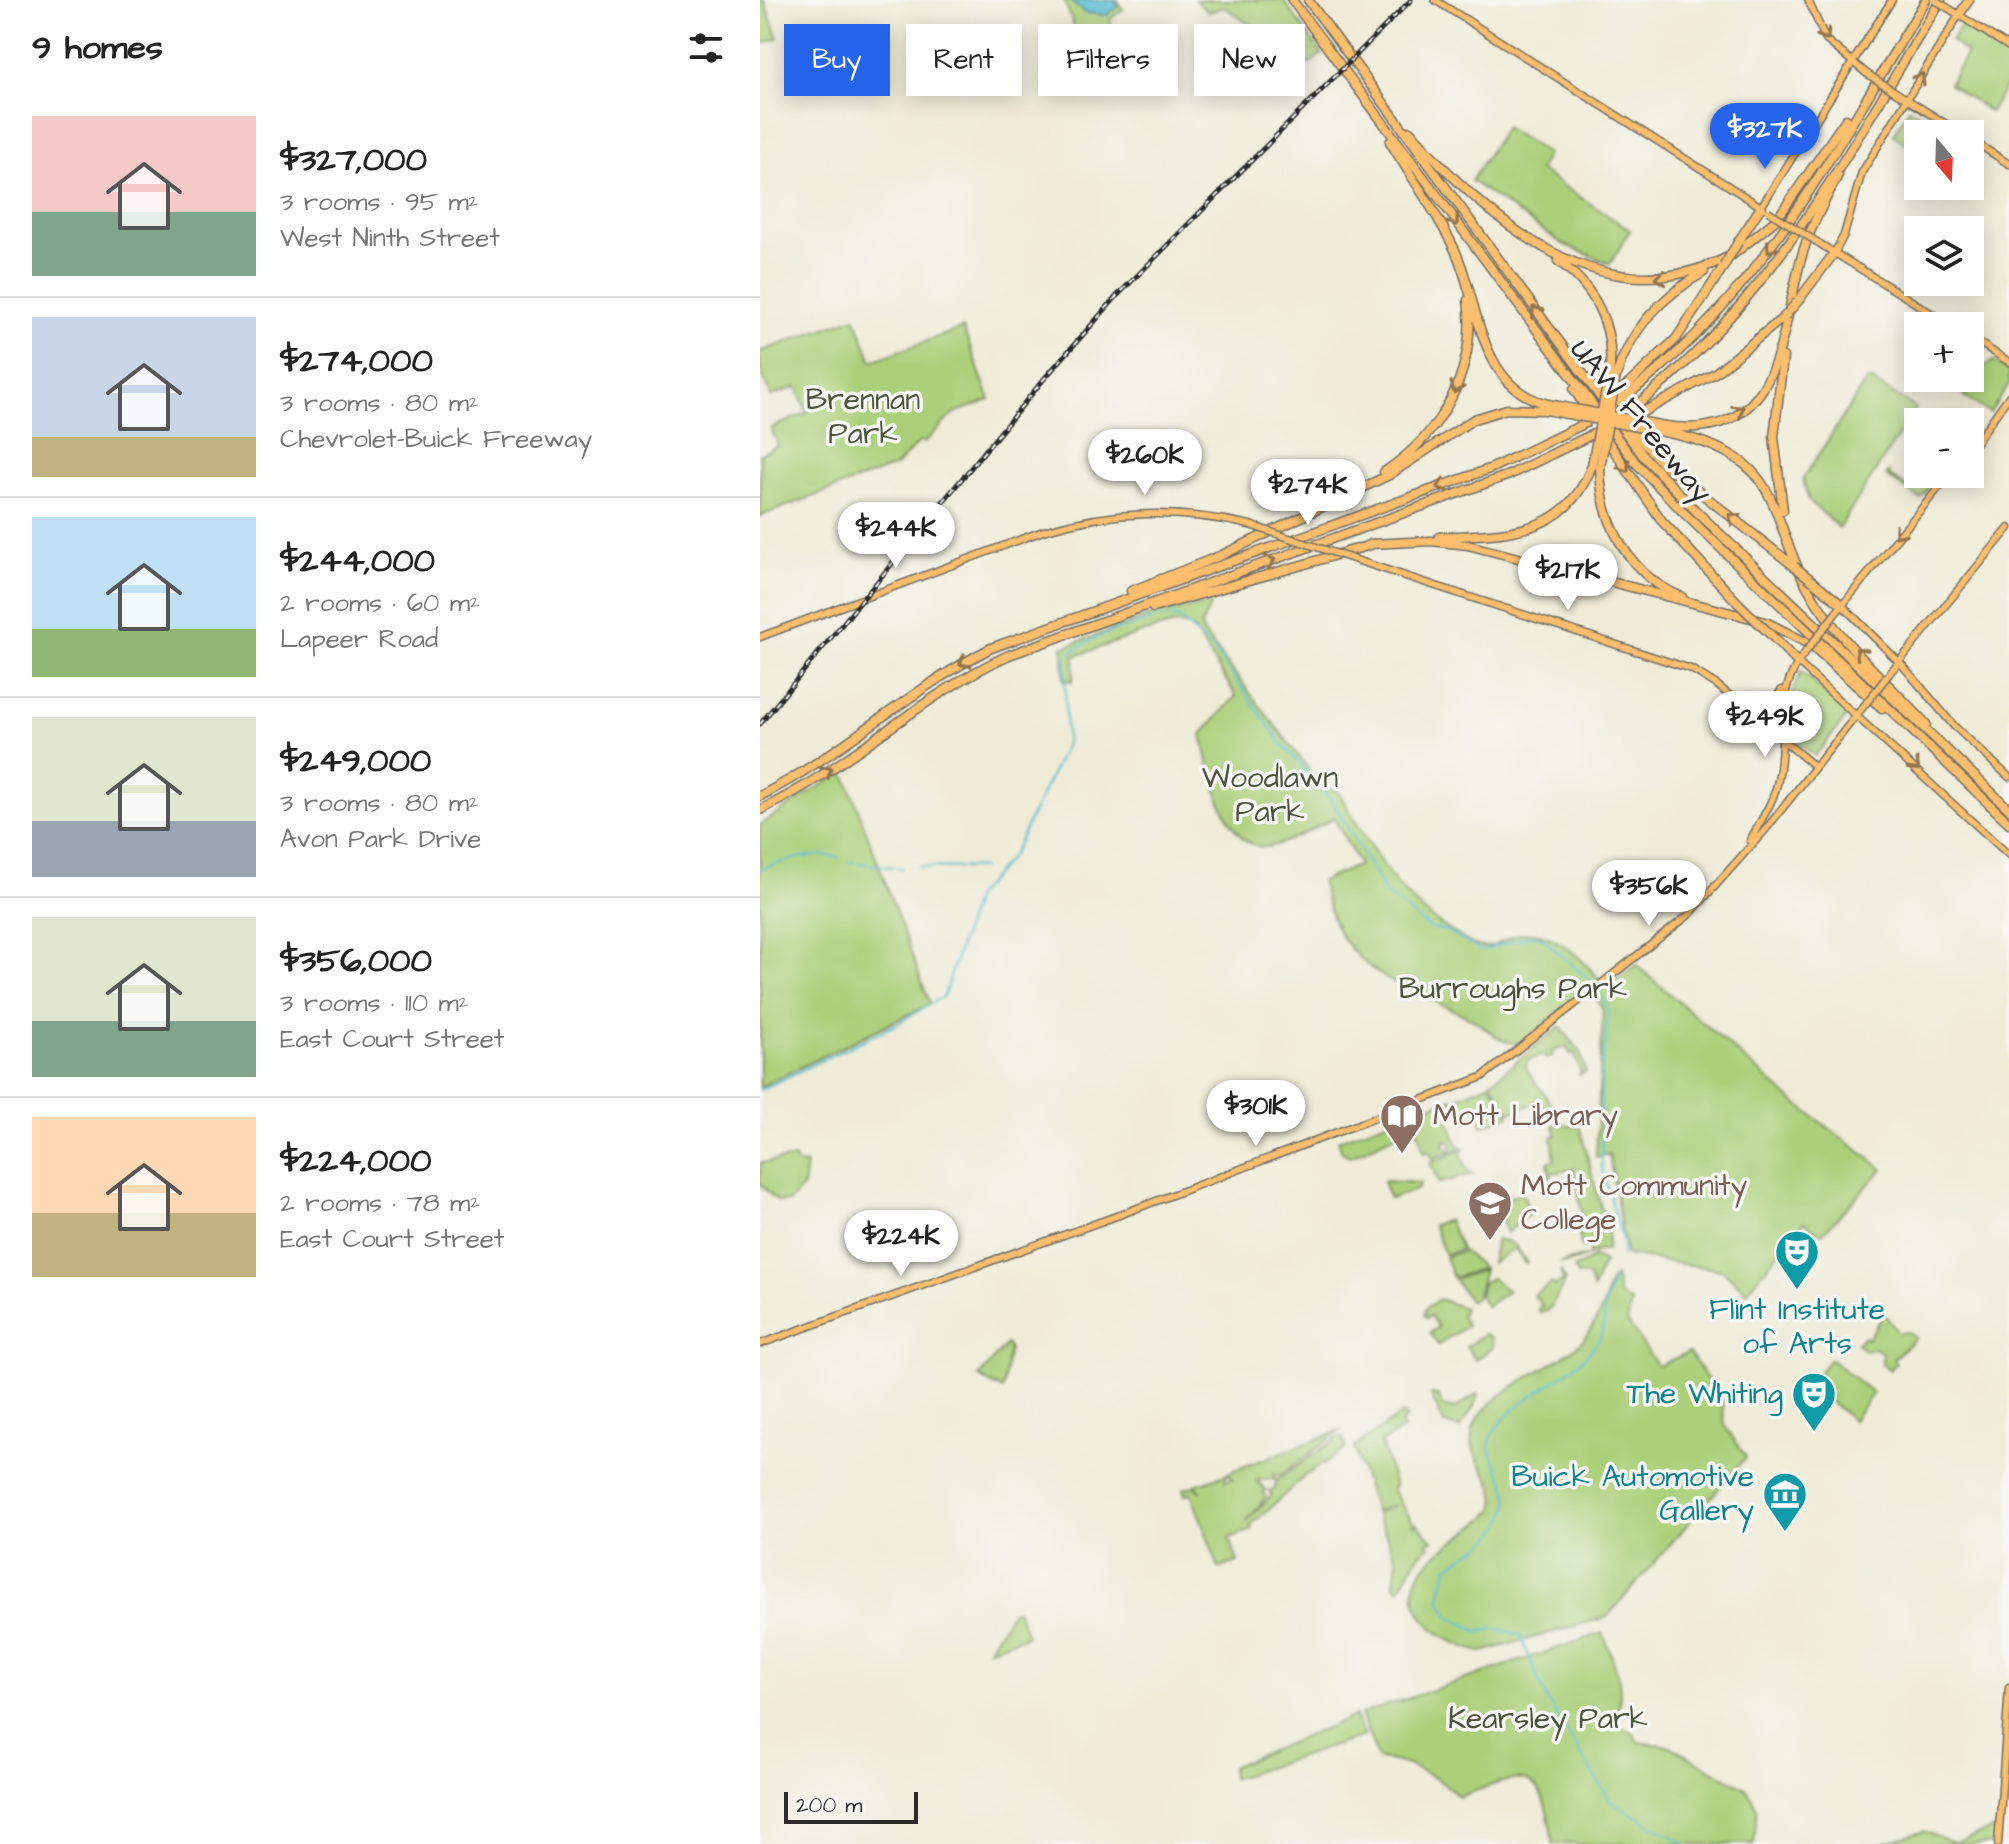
<!DOCTYPE html>
<meta charset="utf-8">
<style>
body{margin:0;font-family:"Architects Daughter",sans-serif;background:#f2f2f2;color:#222;height:100vh;display:flex;flex-direction:column;font-size:30px;white-space:nowrap}
*{box-sizing:border-box;margin:0}
p{font-size:26px;color:#767676}
.icon{flex:none;width:44px;height:44px;fill:none;stroke:currentColor;stroke-width:2;stroke-linecap:round;stroke-linejoin:round}
.map{position:relative;flex:1;overflow:hidden}
.panel{display:flex;flex-direction:column;background:#fff;width:760px}
.panel>*{flex:none}
.guide{position:absolute;left:24px;top:24px;width:760px;height:72px;display:flex;gap:16px}
.needle{width:52px;rotate:161deg}
.controls{position:absolute;left:1144px;top:120px;display:grid;gap:16px}
.controls a{display:grid;place-items:center;width:80px;height:80px;border-radius:0px;background:#fff;box-shadow:0 4px 20px #0003;font-size:40px}
.scale{position:absolute;left:24px;bottom:20px;width:134px;box-sizing:border-box;padding-left:8px;border:4px solid #2b2b2b;border-top:0;font-size:22px;line-height:28px;white-space:nowrap;color:#2b2b2b;-webkit-text-stroke:6px #f6f6f2;paint-order:stroke}
.price{position:absolute;translate:-50% -68px;padding:0 18px;border-radius:28px;background:#fff;color:#222;font-size:26px;line-height:52px;filter:drop-shadow(0 2px 4px #0008)}
.price::after{content:'';position:absolute;left:50%;top:48px;width:24px;height:18px;margin-left:-12px;background:inherit;clip-path:polygon(0 0,100% 0,50% 100%)}
.price.current{background:#2563eb;color:#fff}
ul{padding:0;list-style:none}
li{display:flex;align-items:center;gap:24px;height:200px;padding:0 32px}
li+li{border-top:2px solid #e0e0e0}
li span{display:grid;place-items:center;flex:none;width:224px;height:160px;border-radius:0px;color:#555}
li>.icon{margin-inline-start:auto}
span .icon{width:96px;height:96px;fill:#fffc;stroke-width:1}
li b{font-size:34px}
h2{display:flex;justify-content:space-between;align-items:center;height:96px;padding:0 32px;font-size:34px}
.tag{padding:0 28px;border-radius:0px;background:#fff;box-shadow:0 4px 20px #0003;font-size:28px;line-height:72px}
.tag.current{background:#2563eb;color:#fff}
main{display:flex;flex:1;min-height:0}
.map>svg:first-child{display:block}
.green{fill:#acd07a;stroke:#6c7e52;stroke-width:2}
.water{fill:#54bbd1;stroke:#40737e;stroke-width:2}
.lines{fill:none;stroke-linecap:round;stroke-linejoin:round}
.stream{stroke:#54bbd1;stroke-width:2}
.major-casing{stroke:#706e67;stroke-width:9}
.highway-casing{stroke:#706e67;stroke-width:11}
.major{stroke:#fabe6d;stroke-width:6}
.highway{stroke:#fabe6d;stroke-width:8}
.rail-casing{stroke:#2b2b2b;stroke-width:5}
.rail{stroke:#f6f6f2;stroke-width:2;stroke-dasharray:6;stroke-linecap:butt}
.major-bridge-casing{stroke:#706e67;stroke-width:9;stroke-linecap:butt}
.highway-bridge-casing{stroke:#706e67;stroke-width:11;stroke-linecap:butt}
.major-bridge{stroke:#fabe6d;stroke-width:6}
.highway-bridge{stroke:#fabe6d;stroke-width:8}
.oneway{stroke:#92744c}
.labels{text-anchor:middle;dominant-baseline:central;stroke-width:7;stroke-linejoin:round;paint-order:stroke}
.park-label{font-size:30px;fill:#4b543f;stroke:#f6f6f2}
.street-label{font-size:30px;fill:#2b2b2b;stroke:#f6f6f2}
.education-label{font-size:30px;fill:#785e54;stroke:#f6f6f2;text-anchor:start}
.culture-label{font-size:30px;fill:#0d838f;stroke:#f6f6f2;text-anchor:end}
</style>
<main>
<section class="panel">
<h2>9 homes<svg class="icon" aria-label="filters" viewBox="0 0 24 24"><path d="M4 7h16M4 17h16"/><circle cx="9" cy="7" r="2"/><circle cx="15" cy="17" r="2"/></svg></h2>
<ul>
<li><span style="background:linear-gradient(#f6c9c9 60%,#7fa58c 0)"><svg class="icon" aria-label="home" viewBox="0 0 24 24"><path d="M3 11l9-7 9 7M6 9v11h12V9"/></svg></span><div><b>$327,000</b><p>3 rooms · 95 m²</p><p>West Ninth Street</p></div></li>
<li><span style="background:linear-gradient(#c9d6e8 75%,#c2b280 0)"><svg class="icon" aria-label="home" viewBox="0 0 24 24"><path d="M3 11l9-7 9 7M6 9v11h12V9"/></svg></span><div><b>$274,000</b><p>3 rooms · 80 m²</p><p>Chevrolet-Buick Freeway</p></div></li>
<li><span style="background:linear-gradient(#bfe0f5 70%,#8fb573 0)"><svg class="icon" aria-label="home" viewBox="0 0 24 24"><path d="M3 11l9-7 9 7M6 9v11h12V9"/></svg></span><div><b>$244,000</b><p>2 rooms · 60 m²</p><p>Lapeer Road</p></div></li>
<li><span style="background:linear-gradient(#dfe7d0 65%,#9aa5b1 0)"><svg class="icon" aria-label="home" viewBox="0 0 24 24"><path d="M3 11l9-7 9 7M6 9v11h12V9"/></svg></span><div><b>$249,000</b><p>3 rooms · 80 m²</p><p>Avon Park Drive</p></div></li>
<li><span style="background:linear-gradient(#dfe7d0 65%,#7fa58c 0)"><svg class="icon" aria-label="home" viewBox="0 0 24 24"><path d="M3 11l9-7 9 7M6 9v11h12V9"/></svg></span><div><b>$356,000</b><p>3 rooms · 110 m²</p><p>East Court Street</p></div></li>
<li><span style="background:linear-gradient(#ffd9b3 60%,#c2b280 0)"><svg class="icon" aria-label="home" viewBox="0 0 24 24"><path d="M3 11l9-7 9 7M6 9v11h12V9"/></svg></span><div><b>$224,000</b><p>2 rooms · 78 m²</p><p>East Court Street</p></div></li>
</ul>
</section>
<div class="map">
<svg width="1249" height="1844" viewBox="0 0 1249 1844">
<rect width="100%" height="100%" fill="#f6f6f2"/>
<filter id="ink" filterUnits="userSpaceOnUse"><feTurbulence type="fractalNoise" baseFrequency=".0125" numOctaves="2"/><feDisplacementMap in="SourceGraphic" scale="16" xChannelSelector="R" yChannelSelector="G"/><feConvolveMatrix kernelMatrix="1 2 1 2 8 2 1 2 1" color-interpolation-filters="sRGB"/></filter>
<filter id="wash" filterUnits="userSpaceOnUse"><feTurbulence type="fractalNoise" baseFrequency=".006" numOctaves="4" result="noise"/><feDisplacementMap in="SourceGraphic" scale="32" xChannelSelector="R" yChannelSelector="G"/><feGaussianBlur stdDeviation="1.8" result="paint"/><feColorMatrix in="noise" values="0 0 0 0 0 0 0 0 0 0 0 0 0 0 0 0 0 1.4 0 .05"/><feComposite in="paint" operator="in"/></filter>
<g filter="url(#wash)">
<rect width="100%" height="100%" fill="#efebd7"/>
<path class="green" d="M0,0H4L18,38L0,44Z
M304,0H358L363,10L350,19L354,34L322,48Z
M435,0H523L562,54L549,64L464,7L449,12Z
M1201,25L1249,54V81L1230,112L1189,84L1207,53L1191,41Z
M1149,108L1180,128L1176,134H1158V151L1133,135Z
M745,127L787,154L779,170L870,230L850,264L803,244L711,181Z
M95,317L112,361L203,328L230,400L194,413L164,443L160,441L136,466L0,516V454L18,446L11,428L47,413L37,387L11,396L0,368V352Z
M1233,361L1249,371V384L1230,413L1204,397L1221,369Z
M1106,381H1112L1156,408L1079,528L1049,501L1043,479Z
M1158,471V474H1182L1160,499L1126,476L1129,472L1130,476L1147,487Z
M451,604L441,625L443,632L564,789L577,790C610,844 635,898 691,931C699,936 708,944 718,946C731,950 740,942 752,937C785,921 820,956 839,979L765,1040C746,1051 728,1028 712,1019C669,996 623,987 590,948C573,929 568,905 561,881L599,865L574,818C555,827 531,842 512,846C466,857 448,764 442,734L476,696L434,630L426,626L415,624L385,632L315,656L313,681L304,680L303,647L397,614Z
M1041,671L1089,714L1055,756L1028,734L1029,702Z
M84,771L170,1004L0,1087V825Z
M876,965L1033,1101L1123,1169L1062,1234L1044,1222L987,1292L962,1270L866,1255L849,1154L836,1157L843,1010L834,995Z
M800,1027L820,1051L826,1072L818,1075L821,1073L814,1053L810,1054L807,1046L791,1052L792,1056L786,1059L784,1055L768,1060L766,1066C773,1085 786,1090 792,1108L783,1110L780,1102L750,1112L731,1082Z
M729,1084L744,1102L749,1116L722,1126L717,1107L699,1108L695,1098Z
M692,1098L698,1109L687,1115L698,1145L702,1147L691,1152V1141L686,1140L684,1144L690,1152L673,1158L668,1151L664,1153L659,1132C633,1130 619,1146 590,1156L582,1152L578,1140Z
M799,1123L820,1128L848,1234L847,1250C830,1251 819,1264 800,1263L830,1255L828,1247L821,1246L816,1220L823,1219L814,1169L791,1173L790,1185L784,1189L790,1175L788,1162L795,1160L792,1137L797,1135L793,1125Z
M704,1149L701,1153L708,1172L713,1174L679,1183L670,1163Z
M35,1158L37,1164L46,1165L43,1187L29,1202H18L0,1184V1163Z
M623,1182L626,1181L660,1183L658,1189L630,1199Z
M762,1192L770,1213L746,1233L737,1203Z
M688,1220L701,1249L685,1255L673,1225Z
M736,1239L754,1244L767,1262L765,1264L755,1249L731,1263Z
M703,1251L723,1268L693,1278L685,1257Z
M834,1257L844,1262L833,1289L828,1276L817,1275L814,1269Z
M724,1270L716,1298L710,1301L694,1279Z
M800,1270L806,1280L789,1310L781,1313L778,1309L782,1306L774,1295L792,1283L795,1286L803,1281Z
M855,1276L859,1295L871,1303L867,1322L898,1366L929,1352L962,1401L965,1426L986,1457L847,1617L722,1652C703,1648 676,1636 664,1619C626,1566 708,1541 734,1509C743,1480 709,1464 712,1435C717,1393 794,1370 822,1341C830,1332 840,1314 844,1304C848,1294 846,1284 855,1276Z
M731,1278L748,1291L726,1306L719,1295L722,1283Z
M679,1299L704,1308L701,1316L707,1326L678,1345L670,1333L678,1327L671,1316L666,1318L664,1315L666,1308Z
M1124,1313L1138,1333L1148,1332L1155,1338L1133,1359L1136,1363L1130,1370L1122,1364V1353L1116,1348L1105,1351L1097,1344L1104,1336L1108,1339Z
M724,1334L731,1337L733,1347L716,1360L706,1347Z
M246,1344L249,1348L243,1390L219,1377Z
M1070,1359L1113,1393L1093,1420L1049,1385Z
M718,1393L716,1403L700,1428L684,1424L671,1395L679,1396L682,1406L695,1409Z
M642,1414L647,1418L641,1423L644,1428L621,1443L635,1486L632,1489L655,1526L656,1523L673,1540L667,1542L670,1546L659,1555L639,1589L634,1585L637,1560L616,1513L635,1505L615,1512L594,1447Z
M582,1430L519,1476L513,1474L515,1479L497,1480L506,1491L503,1493L506,1497L486,1522L512,1495L509,1492L515,1489L516,1481L579,1437L583,1438L586,1449L546,1475L491,1525L492,1530L469,1538L478,1562L459,1568L431,1493L425,1495L423,1489L433,1486L442,1492L435,1485L467,1474L465,1481L473,1479L468,1473L472,1471Z
M253,1610H257L267,1636L228,1649Z
M843,1633C856,1669 868,1688 853,1726L872,1731L878,1742L909,1746L987,1789L997,1808L994,1844H793C782,1765 767,1771 699,1797C680,1777 646,1760 618,1759L601,1714Z
M595,1716L604,1736L472,1779L471,1767Z
M1239,1827L1238,1844H1120L1164,1831L1195,1843Z"/>
<path class="water" d="M308,0H354L359,6L347,15L326,13Z"/>
<g class="lines">
<path class="stream" d="M89,862L142,868
M159,867L222,868
M0,869C23,862 55,850 79,858
M840,993L849,1012L841,1073L842,1169L863,1243L862,1257
M0,1090L137,1024L184,996L215,897L253,854L306,744L305,660C318,638 374,625 399,618L412,616L422,621L455,651L522,744L571,799L626,894L670,928L687,931L721,951L769,936L781,937L833,983
M853,1279C850,1290 844,1303 844,1315C843,1321 845,1326 842,1333C823,1375 761,1392 735,1430C713,1462 774,1484 736,1532C724,1548 701,1555 687,1568L680,1599L689,1616L719,1632L735,1628L760,1635L787,1700L851,1802L926,1844"/>
</g>
</g>
<g filter="url(#ink)">
<g class="lines">
<g class="major-casing">
<path id="major" d="M675,0L1003,208
M1048,0L1066,40L1106,73
M1188,8L1249,47
M1137,93L1202,134
M1210,139L1249,164
M1001,207L1132,0
M1057,242L1192,326
M1075,252L1084,235L1102,172L1199,15
M1210,337L1249,362
M1210,451L1249,396
M596,560L931,669L957,685L1054,766
M1082,605L1144,667L1194,726L1249,777
M1075,614L1190,474
M0,637L283,531C353,510 419,509 490,525
M1037,662L1249,855
M1129,674L1249,528
M991,714L1009,705L1022,690
M990,841C1000,821 1014,802 1018,780C1029,729 1010,696 1047,650
M0,1344L362,1214L722,1077L930,914L1006,829L1107,702
M1238,1844L1249,1687"/>
</g>
<g class="highway-casing">
<path id="highway" d="M532,0L875,462L925,514L1249,823
M548,0L846,405
M1199,15L1209,0
M650,131C730,223 843,321 970,256
M630,142C651,177 676,211 694,248C720,301 717,388 788,404
M978,242L1001,207
M970,257L1017,219L1086,119
M798,261C835,287 856,329 849,374
M1038,301L1075,252
M856,376C871,328 902,296 944,272
M814,389L830,415
M855,397L916,339L964,266
M858,402C1002,297 1074,149 1166,0
M849,404L901,462L1034,566
M866,413C1012,305 1087,151 1181,0
M872,418L955,373L1024,317
M856,420L884,457L934,509L1249,809
M905,426C1022,442 1019,338 1041,259C1049,229 1064,203 1078,175
M904,432C1037,458 1000,518 1059,606C1088,649 1131,686 1166,724
M844,436L902,521L979,604
M840,468C841,522 869,576 922,597
M624,472C682,434 717,371 708,300
M1023,510L1014,437L1023,357
M679,537C744,533 806,538 832,465
M611,544L671,541L708,545L1006,622L1049,644L1122,708
M1054,582L1082,605
M371,591L462,555L629,475L714,419L747,409L786,410
M393,608L614,544
M1014,638L1037,662
M0,796C82,754 149,690 231,648L732,468L826,423
M0,810C89,768 159,696 249,655L749,475L833,434"/>
</g>
<use href="#major" class="major"/>
<use href="#highway" class="highway"/>
<g class="rail-casing">
<path id="rail" d="M0,724L284,379L357,296L651,0"/>
</g>
<use href="#rail" class="rail"/>
<g class="major-bridge-casing">
<path id="major-bridge" d="M1175,0L1188,8
M1106,73L1137,93
M1008,211L1057,242
M490,525L596,560
M1047,650L1075,614
M1107,702L1129,674"/>
</g>
<g class="highway-bridge-casing">
<path id="highway-bridge" d="M964,266L978,242
M1024,317L1038,301
M788,404L905,426
M786,410L904,432
M832,465L849,374
M840,468L856,376
M1034,566L1054,582
M979,604L1014,638"/>
</g>
<use href="#major-bridge" class="major-bridge"/>
<use href="#highway-bridge" class="highway-bridge"/>
</g>
<defs><path id="oneway-chevron" d="M-2-3.5L2.5 0L-2 3.5" fill="none" stroke-width="1.6" stroke-linecap="round" stroke-linejoin="round" transform="scale(2)"/></defs>
<g class="oneway">
<use href="#oneway-chevron" transform="translate(1065 35) rotate(58)"/>
<use href="#oneway-chevron" transform="translate(1160 78) rotate(-58)"/>
<use href="#oneway-chevron" transform="translate(694 221) rotate(53)"/>
<use href="#oneway-chevron" transform="translate(1011 248) rotate(124)"/>
<use href="#oneway-chevron" transform="translate(900 278) rotate(175)"/>
<use href="#oneway-chevron" transform="translate(776 311) rotate(-126)"/>
<use href="#oneway-chevron" transform="translate(696 388) rotate(112)"/>
<use href="#oneway-chevron" transform="translate(979 410) rotate(-33)"/>
<use href="#oneway-chevron" transform="translate(865 467) rotate(57)"/>
<use href="#oneway-chevron" transform="translate(682 486) rotate(160)"/>
<use href="#oneway-chevron" transform="translate(973 518) rotate(-142)"/>
<use href="#oneway-chevron" transform="translate(1139 533) rotate(130)"/>
<use href="#oneway-chevron" transform="translate(510 561) rotate(-20)"/>
<use href="#oneway-chevron" transform="translate(1100 652) rotate(-133)"/>
<use href="#oneway-chevron" transform="translate(204 662) rotate(151)"/>
<use href="#oneway-chevron" transform="translate(1155 766) rotate(44)"/>
<use href="#oneway-chevron" transform="translate(67 771) rotate(-34)"/>
</g>
</g>
<defs>
<g id="library-pin" transform="scale(2.3)"><path d="M0 17L-7.5 6A9.5 9.5 0 1 1 7.5 6Z" fill="#8d6e63" stroke="#f6f6f2"/><path d="M-6-4Q-3-5.5-.7-3.5V5Q-3 3-6 4ZM6-4Q3-5.5 .7-3.5V5Q3 3 6 4Z" fill="#fff"/></g>
<g id="university-pin" transform="scale(2.3)"><path d="M0 17L-7.5 6A9.5 9.5 0 1 1 7.5 6Z" fill="#8d6e63" stroke="#f6f6f2"/><path d="M0-5L7-2L0 1L-7-2ZM-4 1L0 2.5L4 1V4Q0 6-4 4Z" fill="#fff"/></g>
<g id="theatre-pin" transform="scale(2.3)"><path d="M0 17L-7.5 6A9.5 9.5 0 1 1 7.5 6Z" fill="#0f9aa8" stroke="#f6f6f2"/><path d="M-5-5.5Q0-4 5-5.5V0Q5 5 0 6Q-5 5-5 0ZM-3.3-2.5H-1v1.5H-3.3ZM1-2.5H3.3v1.5H1ZM-2.8 1Q0 5.5 2.8 1Z" fill="#fff"/></g>
<g id="museum-pin" transform="scale(2.3)"><path d="M0 17L-7.5 6A9.5 9.5 0 1 1 7.5 6Z" fill="#0f9aa8" stroke="#f6f6f2"/><path d="M0-6L6-3V-2H-6V-3ZM-5-1h2V3h-2ZM-1-1h2V3h-2ZM3-1h2V3H3ZM-6 4H6V6H-6Z" fill="#fff"/></g>
</defs>
<g fill-rule="evenodd">
<use href="#library-pin" x="642" y="1116"/>
<use href="#university-pin" x="730" y="1203"/>
<use href="#theatre-pin" x="1037" y="1252"/>
<use href="#theatre-pin" x="1054" y="1394"/>
<use href="#museum-pin" x="1025" y="1494"/>
</g>
<g class="labels">
<g class="park-label">
<text x="103" y="400">Brennan<tspan x="103" dy="34">Park</tspan></text>
<text x="510" y="778">Woodlawn<tspan x="510" dy="34">Park</tspan></text>
<text x="753" y="989">Burroughs Park</text>
<text x="788" y="1719">Kearsley Park</text>
</g>
<g class="street-label">
<text transform="translate(881 421) rotate(50)">UAW Freeway</text>
</g>
<g class="education-label">
<text x="673" y="1116">Mott Library</text>
<text x="761" y="1186">Mott Community<tspan x="761" dy="34">College</tspan></text>
</g>
<g class="culture-label">
<text x="1037" y="1310" text-anchor="middle">Flint Institute<tspan x="1037" dy="34">of Arts</tspan></text>
<text x="1023" y="1394">The Whiting</text>
<text x="994" y="1477">Buick Automotive<tspan x="994" dy="34">Gallery</tspan></text>
</g>
</g>
</svg>
<div class="controls">
<a><svg class="needle" viewBox="-14 -14 28 28"><path d="M0-13l5 13h-10z" fill="#e53935"/><path d="M0 13l5-13h-10z" fill="#767676"/></svg></a>
<a><svg class="icon" aria-label="layers" viewBox="0 0 24 24"><path d="M12 4l9 5-9 5-9-5zM3 14l9 5 9-5"/></svg></a>
<a>+</a>
<a>−</a>
</div>
<div class="scale">200 m</div>
<b class="price current" style="left:1005px;top:171px">$327K</b>
<b class="price" style="left:385px;top:497px">$260K</b>
<b class="price" style="left:548px;top:527px">$274K</b>
<b class="price" style="left:136px;top:570px">$244K</b>
<b class="price" style="left:808px;top:612px">$217K</b>
<b class="price" style="left:1005px;top:759px">$249K</b>
<b class="price" style="left:889px;top:928px">$356K</b>
<b class="price" style="left:496px;top:1148px">$301K</b>
<b class="price" style="left:141px;top:1278px">$224K</b>
<div class="guide">
<a class="tag current">Buy</a>
<a class="tag">Rent</a>
<a class="tag">Filters</a>
<a class="tag">New</a>
</div>
</div>
</main>
